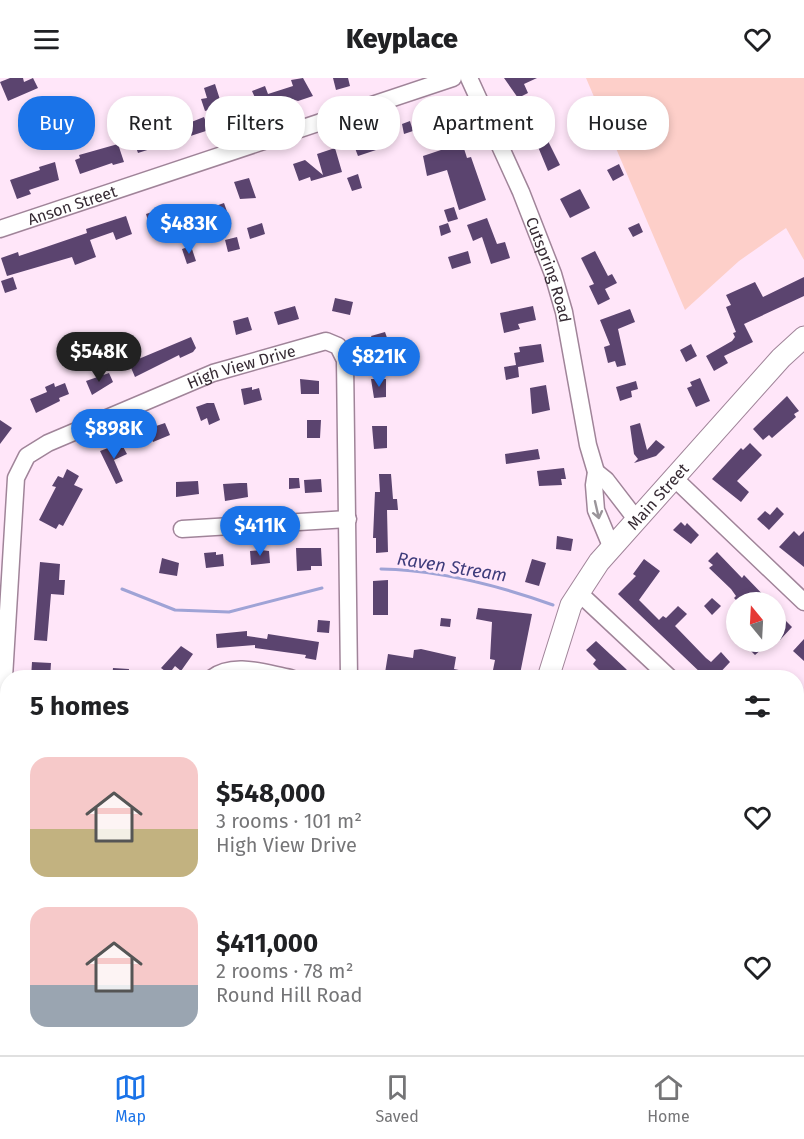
<!DOCTYPE html>
<meta charset="utf-8">
<style>
body{margin:0;font-family:"Fira Sans",sans-serif;background:#f2f2f2;color:#202124;height:100vh;display:flex;flex-direction:column;font-size:22px;white-space:nowrap}
*{box-sizing:border-box;margin:0}
p{font-size:20px;color:#757577}
.icon{flex:none;width:33px;height:33px;fill:none;stroke:currentColor;stroke-width:2;stroke-linecap:round;stroke-linejoin:round}
.map{position:relative;flex:1;overflow:hidden}
.sheet{position:absolute;left:0px;top:592px;width:804px;height:386px;display:flex;flex-direction:column;background:#fff;border-radius:24px 24px 0 0;box-shadow:0 3px 9px #0003}
.sheet>*{flex:none}
.hud{position:absolute;left:18px;top:18px;width:768px;height:54px;display:flex;gap:12px}
.needle{width:39px;rotate:342deg}
.controls{position:absolute;left:726px;top:514px;display:grid;gap:12px}
.controls a{display:grid;place-items:center;width:60px;height:60px;border-radius:50%;background:#fff;box-shadow:0 3px 9px #0003;font-size:30px}
.price{position:absolute;translate:-50% -51px;padding:0 14px;border-radius:21px;background:#1a73e8;color:#fff;font-size:20px;line-height:39px;filter:drop-shadow(0 2px 3px #0008)}
.price::after{content:'';position:absolute;left:50%;top:36px;width:18px;height:14px;margin-left:-9px;background:inherit;clip-path:polygon(0 0,100% 0,50% 100%)}
.price.selected{background:#222;color:#fff}
ul{padding:0;list-style:none}
li{display:flex;align-items:center;gap:18px;height:150px;padding:0 30px}
li span{display:grid;place-items:center;flex:none;width:168px;height:120px;border-radius:18px;color:#555}
li>.icon{margin-inline-start:auto}
span .icon{width:72px;height:72px;fill:#fffc;stroke-width:1}
li b{font-size:26px}
h2{display:flex;justify-content:space-between;align-items:center;height:72px;padding:0 30px;font-size:26px}
.tag{padding:0 21px;border-radius:24px;background:#fff;box-shadow:0 3px 9px #0003;font-size:21px;line-height:54px}
.tag.selected{background:#1a73e8;color:#fff}
header{display:flex;justify-content:space-between;align-items:center;height:78px;padding:0 30px;background:#fff;font-size:27px;font-weight:800}
.dock{display:flex;justify-content:space-around;align-items:center;height:84px;border-top:2px solid #e0e0e0;background:#fff;font-size:16px;color:#757577}
.dock a{display:grid;justify-items:center;gap:3px}
.dock .selected{color:#1a73e8}
.map>svg:first-child{display:block}
.green{fill:#fdcfc9}
.water{fill:#9fa3d6}
.lines{fill:none;stroke-linecap:round;stroke-linejoin:round}
.stream{stroke:#9fa3d6;stroke-width:3}
.building{fill:#5b446f}
.minor-casing{stroke:#a08499;stroke-width:19}
.major-casing{stroke:#a08499;stroke-width:23}
.minor{stroke:#fff;stroke-width:16}
.major{stroke:#fff;stroke-width:21}
.oneway{stroke:#9a959a}
.labels{text-anchor:middle;dominant-baseline:central;stroke-width:6;stroke-linejoin:round;paint-order:stroke}
.street-label{font-size:16px;fill:#362b34;stroke:#ffe6f9}
.water-label{font-size:18px;font-style:italic;fill:#3e3c7b;stroke:#ffe6f9}
</style>
<header><svg class="icon" aria-label="menu" viewBox="0 0 24 24"><path d="M4 6h16M4 12h16M4 18h16"/></svg>Keyplace<svg class="icon" aria-label="heart" viewBox="0 0 24 24"><path d="M12 20l-8-8c-3-5 5-10 8-4 3-6 11-1 8 4z"/></svg></header>
<div class="map">
<svg width="804" height="977" viewBox="0 0 804 977">
<rect width="100%" height="100%" fill="#ffe6f9"/>
<path class="green" d="M586,0H804V182L786,150L739,183L685,232Z"/>
<path class="water" d="M804,858V977H762L753,971L796,970L797,860Z"/>
<g class="lines">
<path class="stream" d="M381,491C437,492 500,508 553,527
M122,511L175,532L229,534L322,510"/>
</g>
<path class="building" d="M10,0H23L24,4L33,0L38,10L8,23L0,4Z
M303,0L313,18L298,23L292,21L265,29L267,33L261,36L225,47L220,34L256,22L252,13L265,8L268,16L293,8L291,2Z
M333,0H348L350,8L336,12Z
M504,0H537L524,6L528,15L518,20Z
M215,6L222,28L205,33L201,21L207,20L204,10Z
M445,27L452,50L459,55L467,80L471,79L486,122L459,132L447,92L427,98L423,78L447,70L440,45L431,48L429,41L424,43L421,35Z
M541,27L552,49L538,55L525,47L522,41L524,34Z
M204,39L209,52L138,75L132,58L159,49L161,56Z
M410,43L413,53L404,56L402,46Z
M372,59L376,72L358,78L353,65Z
M546,59L560,87L548,93L536,64Z
M118,66L124,84L113,87L112,85L80,96L75,82L80,80L79,77Z
M335,70L342,94L311,103L310,99L299,103L293,86L305,82L323,97L317,76Z
M55,84L59,102L29,112L31,116L17,121L10,102L40,92L39,89Z
M619,86L624,97L613,103L607,92Z
M358,96L362,110L352,113L347,100Z
M249,100L256,120L240,121L234,104Z
M580,111L590,130L570,140L560,121Z
M224,125L229,139L203,148L204,158L190,162L185,144L208,136L207,131Z
M454,129L458,141L448,144L444,132Z
M161,131L169,153L153,159L146,136Z
M126,138L132,156L116,162L113,154L90,162L96,179L75,187L72,179L7,198L1,180L18,174L19,178L46,169L87,155L86,151Z
M487,140L497,166L505,164L510,180L491,186L482,159L473,163L467,147Z
M262,145L265,156L250,161L247,150Z
M448,145L451,154L441,158L439,148Z
M639,145L643,154L633,159L628,150Z
M237,159L240,171L228,174L225,162Z
M191,168L196,183L187,186L182,171Z
M468,173L471,185L452,191L448,179Z
M595,173L608,198L612,196L617,205L605,211L610,221L598,227L589,208L594,206L581,180Z
M13,199L17,211L5,215L1,203Z
M804,199V218L744,246L753,264L724,278L728,285L714,293L706,278L732,263L735,259L733,255L736,254L726,229L731,227L726,217L755,204L763,219Z
M335,220L353,224L350,237L332,233Z
M295,228L299,241L278,247L274,234Z
M533,228L536,242L518,246L520,251L504,255L500,235Z
M630,231L635,244L618,251L626,287L617,289L615,283L608,285L604,269L610,267L600,242Z
M248,239L252,252L236,257L233,243Z
M385,254L391,271L378,275L371,258Z
M191,259L196,270L193,274L180,280L179,277L135,299L129,285Z
M541,266L544,284L518,289L519,299L506,302L504,289L516,287L514,275L520,274L519,269Z
M691,266L697,278L686,284L680,272Z
M109,295L113,304L92,317L86,303Z
M700,300L710,323L696,329L687,310L692,308L690,304Z
M300,301L319,303V316H301Z
M371,301H386V319L374,320Z
M636,303L638,311L631,313L632,319L620,323L616,309Z
M54,305L55,309L65,305L69,316L59,320L60,323L36,335L30,321L47,314L45,309Z
M546,307L550,332L532,336L530,310Z
M252,309V312L259,310L262,322L244,327L241,311Z
M787,318L799,333L794,336L796,339L772,360L769,357L763,362L753,351Z
M207,325H214L220,342L209,347L207,340L201,343L196,329Z
M0,342L12,350L0,366Z
M307,342H321L320,360H307Z
M165,345L170,357L153,364L147,351Z
M640,345L647,372L656,362L665,369L656,378L634,385L638,381L634,376L630,348Z
M372,348H387V370L374,371Z
M121,365L127,376L114,382L123,403L116,406L100,373Z
M750,365L762,377L737,403L749,414L741,424L712,401L741,370L743,372Z
M538,371L540,381L506,386L505,376Z
M564,390L566,401H561L562,407L539,408L537,393Z
M67,391L79,398L74,407L83,411L63,448L59,446L56,451L39,442L56,409L52,408L58,398L63,400Z
M379,396H391L393,421H397L398,432H387L388,474L376,475V460H373L375,414H380Z
M289,400H299L300,410L289,411Z
M321,401L322,414L305,415L304,402Z
M198,403L199,416L176,419V404Z
M240,405H247L248,419L225,423L223,406Z
M777,429L784,436L769,452L757,441L765,433L770,437Z
M681,444L685,448L687,445L699,457L691,466L673,452Z
M794,453L799,458L804,453V489L779,469Z
M557,458L573,461L571,473L556,471Z
M296,470H321L322,488H311V492L297,493Z
M261,472L269,473L270,485L251,487L250,473Z
M216,474V477L223,476L224,488L206,490L204,475Z
M717,474L742,500L744,497L771,525H739L734,520L736,518L731,511L709,490L713,487L708,483Z
M162,480L179,485L177,498L159,495Z
M532,481L546,485L539,508L525,504Z
M644,481L660,493L639,522L659,542L663,538L666,540L678,528L687,536L675,548L706,580L711,584L721,574L730,584L715,600L703,597L618,516L636,498L633,496Z
M40,484L60,486L59,502H65L64,517L51,516L47,563L34,562Z
M388,502V537H373V503Z
M712,520L721,528L712,537L704,528Z
M478,530L532,536L520,596L493,592L495,582L490,581L492,544L476,541Z
M776,533L792,549L780,562L776,557Z
M441,540L451,541L450,549L440,548Z
M318,542L330,543L329,555L317,554Z
M247,553V558L267,561L268,556L319,564L316,582L305,580L306,577L255,570V567L217,570L216,556Z
M804,561V583L793,573Z
M596,563L625,590L635,600H607L593,586L596,582L586,572Z
M755,564L763,570L755,577L748,570Z
M181,568L193,576L181,593L175,588L169,596L161,590Z
M421,571L456,579L454,591L478,596L477,600H421L385,595L388,576L413,580L414,572Z
M32,584L51,585L50,600H31Z
M113,590L129,591L128,600H112Z"/>
<g class="lines">
<g class="minor-casing">
<g id="minor">
<path id="s1" d="M469,0L521,114L553,196L564,234L588,367L596,394L594,407L596,432L611,468"/>
<path id="s2" d="M0,151L453,0"/>
<path d="M596,394L606,402L636,441"/>
<path d="M673,399L804,524"/>
<path d="M182,451L348,441"/>
<path d="M578,514L670,600"/>
<path d="M212,600C234,583 267,596 291,600"/>
<path id="s3" d="M8,648L2,633L16,400L27,378L48,365L213,295L326,263L338,268L345,282L349,600"/>
<path d="M796,720L804,727"/>
<path d="M0,812L8,817"/>
<path d="M0,870L8,861"/>
<path d="M96,977L101,970"/>
<path d="M269,977L273,970"/>
</g>
</g>
<g class="major-casing">
<g id="major">
<path id="s4" d="M548,600L571,527L599,484L781,280L804,259"/>
<path d="M477,977L478,970"/>
</g>
</g>
<use href="#minor" class="minor"/>
<use href="#major" class="major"/>
</g>
<defs><path id="oneway-shaft" d="M-6 0H5M1.5-3L5.5 0L1.5 3" fill="none" stroke-width="1.6" stroke-linecap="round" stroke-linejoin="round" transform="scale(1.5)"/></defs>
<use class="oneway" href="#oneway-shaft" transform="translate(597 432) rotate(77)"/>
<g class="labels">
<g class="street-label">
<text stroke="none"><textPath href="#s2" startOffset="76">Anson Street</textPath></text>
<text stroke="none"><textPath href="#s1" startOffset="208">Cutspring Road</textPath></text>
<text stroke="none"><textPath href="#s3" startOffset="507">High View Drive</textPath></text>
<text stroke="none"><textPath href="#s4" startOffset="216">Main Street</textPath></text>
</g>
<g class="water-label">
<text transform="translate(452 489) rotate(9)">Raven Stream</text>
</g>
</g>
</svg>
<div class="controls">
<a><svg class="needle" viewBox="-14 -14 28 28"><path d="M0-13l5 13h-10z" fill="#e53935"/><path d="M0 13l5-13h-10z" fill="#757577"/></svg></a>
</div>
<b class="price" style="left:189px;top:177px">$483K</b>
<b class="price selected" style="left:99px;top:305px">$548K</b>
<b class="price" style="left:379px;top:310px">$821K</b>
<b class="price" style="left:114px;top:382px">$898K</b>
<b class="price" style="left:260px;top:479px">$411K</b>
<div class="hud">
<a class="tag selected">Buy</a>
<a class="tag">Rent</a>
<a class="tag">Filters</a>
<a class="tag">New</a>
<a class="tag">Apartment</a>
<a class="tag">House</a>
</div>
<section class="sheet">
<h2>5 homes<svg class="icon" aria-label="filters" viewBox="0 0 24 24"><path d="M4 7h16M4 17h16"/><circle cx="9" cy="7" r="2"/><circle cx="15" cy="17" r="2"/></svg></h2>
<ul>
<li><span style="background:linear-gradient(#f6c9c9 60%,#c2b280 0)"><svg class="icon" aria-label="home" viewBox="0 0 24 24"><path d="M3 11l9-7 9 7M6 9v11h12V9"/></svg></span><div><b>$548,000</b><p>3 rooms · 101 m²</p><p>High View Drive</p></div><svg class="icon" aria-label="heart" viewBox="0 0 24 24"><path d="M12 20l-8-8c-3-5 5-10 8-4 3-6 11-1 8 4z"/></svg></li>
<li><span style="background:linear-gradient(#f6c9c9 65%,#9aa5b1 0)"><svg class="icon" aria-label="home" viewBox="0 0 24 24"><path d="M3 11l9-7 9 7M6 9v11h12V9"/></svg></span><div><b>$411,000</b><p>2 rooms · 78 m²</p><p>Round Hill Road</p></div><svg class="icon" aria-label="heart" viewBox="0 0 24 24"><path d="M12 20l-8-8c-3-5 5-10 8-4 3-6 11-1 8 4z"/></svg></li>
</ul>
</section>
</div>
<nav class="dock">
<a class="selected"><svg class="icon" aria-label="map" viewBox="0 0 24 24"><path d="M3 6l6-2 6 2 6-2v14l-6 2-6-2-6 2zM9 4v14M15 6v14"/></svg>Map</a>
<a><svg class="icon" aria-label="saved" viewBox="0 0 24 24"><path d="M7 4h10v16l-5-4-5 4z"/></svg>Saved</a>
<a><svg class="icon" aria-label="home" viewBox="0 0 24 24"><path d="M3 11l9-7 9 7M6 9v11h12V9"/></svg>Home</a>
</nav>
